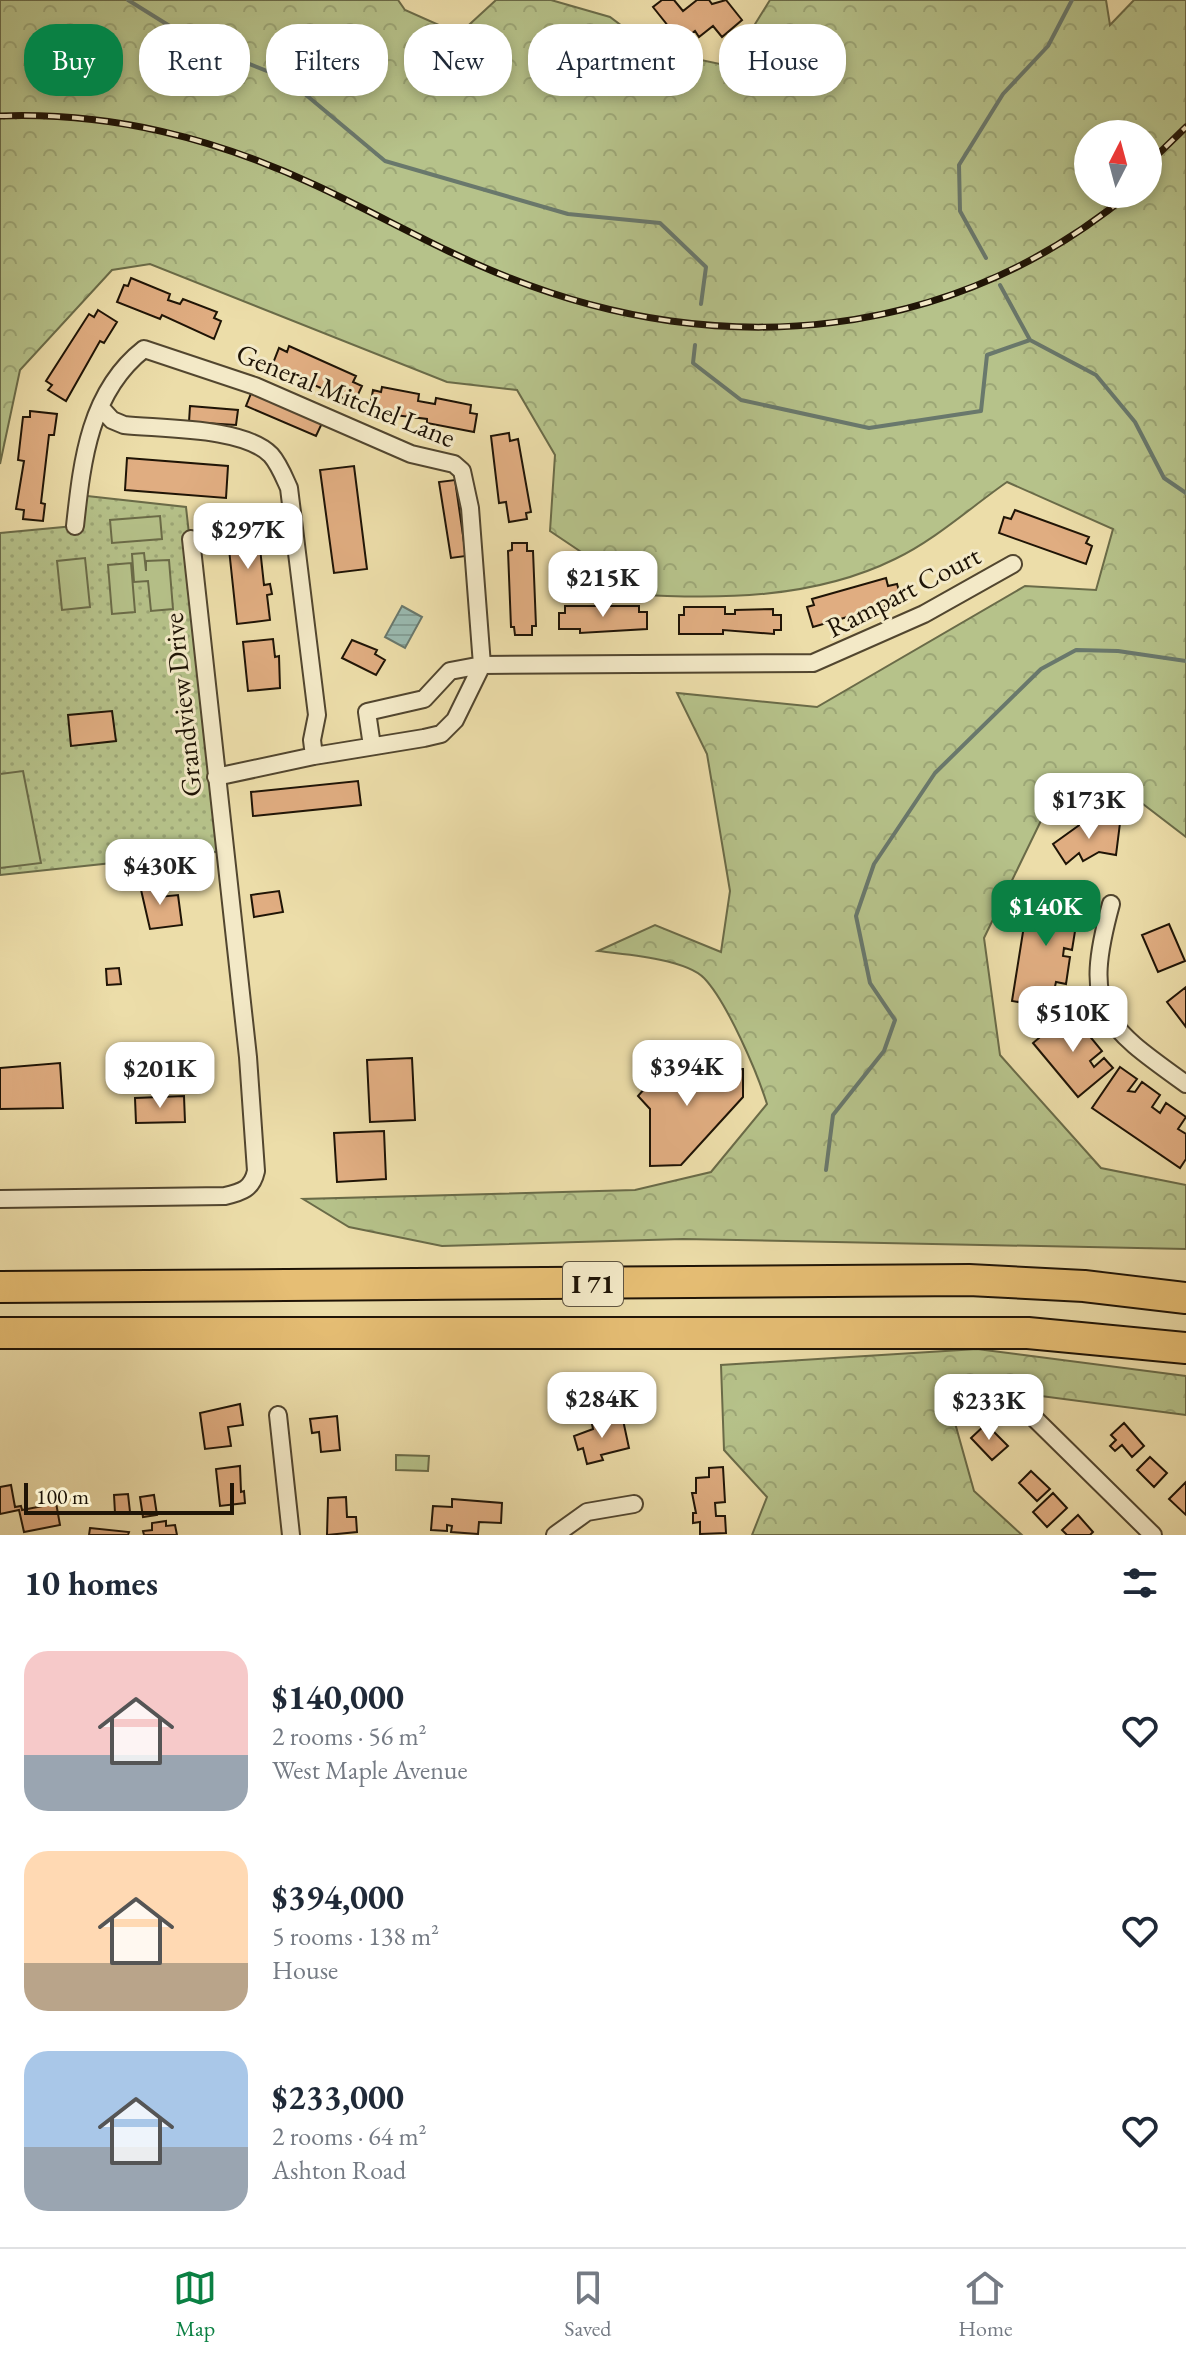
<!DOCTYPE html>
<meta charset="utf-8">
<style>
body{margin:0;font-family:"EB Garamond",serif;background:#f6f6f7;color:#1f2937;height:100vh;display:flex;flex-direction:column;font-size:30px;white-space:nowrap}
*{box-sizing:border-box;margin:0}
p{font-size:26px;color:#747a83}
.icon{flex:none;width:44px;height:44px;fill:none;stroke:currentColor;stroke-width:2;stroke-linecap:round;stroke-linejoin:round}
.map{position:relative;height:1535px;overflow:hidden}
.panel{display:flex;flex-direction:column;background:#fff;flex:1}
.panel>*{flex:none}
.top-card{position:absolute;left:24px;top:24px;width:1138px;height:72px;display:flex;gap:16px}
.needle{width:52px;rotate:6deg}
.fabs{position:absolute;left:1074px;top:120px;display:grid;gap:16px}
.fabs a{display:grid;place-items:center;width:88px;height:88px;border-radius:50%;background:#fff;box-shadow:0 4px 12px #0003;font-size:40px}
.scale{position:absolute;left:24px;bottom:20px;width:210px;box-sizing:border-box;padding-left:8px;border:4px solid #1f1406;border-top:0;font-size:22px;line-height:28px;white-space:nowrap;color:#1f1406;-webkit-text-stroke:6px #f3e9c7;paint-order:stroke}
.price{position:absolute;translate:-50% -68px;padding:0 18px;border-radius:16px;background:#fff;color:#222;font-size:26px;line-height:52px;filter:drop-shadow(0 2px 4px #0008)}
.price::after{content:'';position:absolute;left:50%;top:48px;width:24px;height:18px;margin-left:-12px;background:inherit;clip-path:polygon(0 0,100% 0,50% 100%)}
.price.selected{background:#0b8043;color:#fff}
ul{padding:0;list-style:none}
li{display:flex;align-items:center;gap:24px;height:200px;padding:0 24px}
li span{display:grid;place-items:center;flex:none;width:224px;height:160px;border-radius:24px;color:#555}
li>.icon{margin-inline-start:auto}
span .icon{width:96px;height:96px;fill:#fffc;stroke-width:1}
li b{font-size:34px}
h2{display:flex;justify-content:space-between;align-items:center;height:96px;padding:0 24px;font-size:34px}
.pill{padding:0 28px;border-radius:32px;background:#fff;box-shadow:0 4px 12px #0003;font-size:28px;line-height:72px}
.pill.selected{background:#0b8043;color:#fff}
.dock{display:flex;justify-content:space-around;align-items:center;height:112px;border-top:2px solid #e0e1e3;background:#fff;font-size:22px;color:#747a83}
.dock a{display:grid;justify-items:center;gap:4px}
.dock .selected{color:#0b8043}
.map>svg:first-child{display:block}
.forest{fill:url(#forest-crowns);stroke:#6a6b48;stroke-width:2;fill-rule:evenodd}
.park{fill:url(#park-dots);stroke:#6a6b48;stroke-width:2}
.pitch{fill:#b6c28a;stroke:#6a6b48;stroke-width:2}
.water{fill:url(#water-rules);stroke:#69786c;stroke-width:2}
.lines{fill:none;stroke-linecap:round;stroke-linejoin:round}
.stream{stroke:#69786c;stroke-width:4}
.building{fill:#e0ad81;stroke:#1f1406;stroke-width:2}
.street-casing{stroke:#52462f;stroke-width:20}
.highway-casing{stroke:#1f1406;stroke-width:34}
.street{stroke:#f3e9c7;stroke-width:16}
.highway{stroke:#e6be74;stroke-width:30}
.rail-casing{stroke:#1f1406;stroke-width:7}
.rail{stroke:#f3e9c7;stroke-width:4;stroke-dasharray:12;stroke-linecap:butt}
.labels{text-anchor:middle;dominant-baseline:central;stroke-width:6;stroke-linejoin:round;paint-order:stroke}
.shield{fill:#f3e9c7;stroke:#5f5440;stroke-width:2}
.shield-label{font-size:26px;font-weight:bold;fill:#1f1406}
.street-label{font-size:28px;fill:#1f1406;stroke:#f3e9c7}
</style>
<div class="map">
<svg width="1186" height="1535" viewBox="0 0 1186 1535">
<defs>
<pattern id="forest-crowns" width="20" height="18" patternUnits="userSpaceOnUse" patternTransform="scale(2)"><rect width="20" height="18" fill="#b6c28a"/><path d="M2 6a3 3 0 1 1 6 0M12 15a3 3 0 1 1 6 0" fill="none" stroke="#9ca676"/></pattern>
<pattern id="park-dots" width="8" height="8" patternUnits="userSpaceOnUse" patternTransform="scale(2)"><rect width="8" height="8" fill="#b6c28a"/><path d="M2 2h.1M6 6h.1" fill="none" stroke="#9ca676" stroke-width="1.8" stroke-linecap="round"/></pattern>
<pattern id="water-rules" width="6" height="5" patternUnits="userSpaceOnUse" patternTransform="scale(2)"><rect width="6" height="5" fill="#9abab0"/><path d="M0 2.5h6" fill="none" stroke="#849f96"/></pattern>
</defs>
<rect width="100%" height="100%" fill="#ecdda9"/>
<filter id="stains"><feTurbulence type="fractalNoise" baseFrequency=".0025" numOctaves="4"/><feColorMatrix values="0 0 0 0 .2 0 0 0 0 .09 0 0 0 0 .02 0 0 0 .5 -.17"/></filter>
<radialGradient id="worn" r=".72"><stop offset=".6" stop-color="#630" stop-opacity="0"/><stop offset="1" stop-color="#630" stop-opacity=".3"/></radialGradient>
<path class="forest" d="M0,0H398L405,10L459,34L496,0H551L610,17L654,50L729,66L770,0H1106L1110,25L1134,0H1186V837L1139,801L1052,798L984,938L1000,1055L1101,1168L1186,1185V1249L683,1239L442,1246L349,1227L303,1199L635,1190L711,1172L767,1104C757,1072 727,1002 704,978C686,959 624,954 598,951L655,925L721,952L730,891L707,754L677,693L817,707L1025,586L1096,590L1113,529L1007,482C971,507 935,540 895,559C814,599 718,600 630,594L605,568L550,531L555,455L517,390L447,382L150,264L112,270L20,370L0,464ZM1088,134H1148V194H1088Z
M977,1349L1186,1376V1415L994,1390L955,1423L974,1491L1022,1535H752L767,1497L724,1450L721,1365Z"/>
<path class="park" d="M78,495L186,507L224,851L0,875V533L74,526Z"/>
<path class="pitch" d="M160,516L162,539L112,543L110,520Z
M144,553L146,571V561L169,560L173,609L151,611L148,581L134,582L132,554Z
M85,558L90,607L62,610L57,561Z
M131,563L135,612L112,614L108,565Z
M23,771L41,863L0,868V774Z
M396,1455L429,1456L428,1471L396,1470Z"/>
<path class="water" d="M402,606L422,617L405,648L385,637Z"/>
<g class="lines">
<path class="stream" d="M128,0L197,43L287,79L385,161L568,214L660,223L706,267L701,304
M986,258L960,211L959,165L1003,94L1048,46L1072,0
M1000,285L1030,340L1096,375L1135,422L1164,478L1186,493
M695,345L693,363L741,400L869,428L981,411L987,355L1030,340
M826,1170L833,1115L884,1051L895,1020L870,983L856,916L874,864L935,773L1041,669L1076,650L1118,651L1186,661"/>
</g>
<path class="building" d="M662,0H674L683,11L697,0H709L712,4L726,0L742,20L722,37L713,26L699,37L695,31L681,42L653,7Z
M131,278L170,294L168,300L180,304L183,299L217,312L214,318L221,321L214,339L162,315L160,319L117,302L124,285L128,286Z
M98,310L117,322L104,343L100,341L66,401L48,390L52,385L46,381L89,314L94,317Z
M289,346L356,376L353,382L362,386L354,403L272,366L279,348L287,352Z
M382,387L419,394L418,401L435,404L436,398L471,405L470,413L477,414L474,432L427,423V419L369,412L373,390L381,392Z
M252,391L323,421L316,436L246,406Z
M190,406L238,410L236,425L189,422Z
M30,411L57,414L54,435H49L41,503L45,504L43,521L23,519L24,510L16,509L24,461L18,460L23,417H30Z
M509,433L510,441L518,439L531,512L526,513L527,519L509,522L506,502L499,503L491,436Z
M127,458L228,466L226,498L125,490Z
M354,466L367,569L334,573L320,470Z
M455,480L466,556L451,558L439,482Z
M1015,510L1089,537L1086,543L1092,546L1086,564L999,533L1004,517L1011,519Z
M258,518L265,547L260,548L264,585L270,584L272,594L267,595L270,620L237,624L226,521Z
M512,543H527V551H533L536,626H532V635H515L514,627H511L508,551L512,550Z
M886,578L888,586L897,584L902,601L813,627L807,607L814,605L812,599Z
M565,606H639V612H647V629L580,633V629H559V613H565Z
M684,607H725V614H735V610L773,609V615H781V630H774V634L723,630V634H679V615H684Z
M273,639L275,657L279,656L280,688L248,691L243,642Z
M352,640L377,650L375,654L385,660L376,675L342,658Z
M112,711L116,741L71,746L68,715Z
M358,781L361,805L253,816L251,792Z
M1085,821L1120,823L1116,855L1099,852L1083,861L1079,853L1066,864L1053,844Z
M156,879L159,897L178,895L182,925L150,929L139,881Z
M1030,888L1084,897L1081,916L1068,914L1067,923L1076,925L1072,950L1064,948L1063,956L1070,957L1066,984L1056,982L1054,991L1066,993L1064,1009L1012,1001Z
M279,891L283,912L254,917L251,895Z
M1169,924L1185,961L1158,972L1142,935Z
M119,968L121,984L107,985L106,969Z
M1186,987V1027L1167,1002Z
M1072,1010L1082,1022L1073,1030L1076,1034L1083,1028L1102,1051L1090,1061L1094,1067L1104,1058L1113,1068L1078,1097L1033,1043Z
M673,1056L689,1070L743,1069V1097L681,1165L650,1166V1109L638,1096Z
M412,1058L415,1120L370,1122L367,1060Z
M60,1063L63,1108L0,1109V1068Z
M1120,1067L1137,1079L1128,1091L1135,1092L1142,1082L1160,1095L1152,1107L1160,1113L1166,1103L1186,1117L1178,1129L1186,1134V1159L1180,1168L1092,1108Z
M184,1096L185,1122L136,1123L135,1098Z
M384,1131L386,1179L337,1182L334,1133Z
M240,1404L243,1425L228,1427L231,1446L205,1449L200,1413Z
M337,1416L340,1450L321,1452L319,1432L312,1433L310,1419Z
M623,1420L629,1448L601,1455L603,1460L587,1464L583,1448L578,1450L574,1436L593,1429L592,1424Z
M1124,1423L1144,1446L1132,1457L1122,1445L1115,1451L1110,1446L1116,1440L1111,1435Z
M986,1424L1008,1446L992,1460L971,1438Z
M1150,1457L1167,1473L1154,1487L1137,1470Z
M240,1466L241,1492L244,1491L245,1503L220,1506L216,1469Z
M723,1467L725,1502L715,1503L716,1516H725L726,1533L700,1534V1522L693,1523V1513H696L692,1493H696V1478L709,1477V1468Z
M1031,1471L1050,1489L1037,1501L1019,1483Z
M1186,1482V1515L1169,1499Z
M11,1485L15,1507L21,1506L22,1510L43,1506L42,1500L55,1497L60,1525L24,1532L19,1510L0,1514V1487Z
M1053,1493L1067,1508L1047,1527L1033,1512Z
M128,1494L130,1512L115,1513L114,1495Z
M154,1495L157,1515L143,1517L140,1497Z
M346,1497L347,1517H356L357,1532L327,1535L328,1498Z
M452,1499L502,1503L501,1523L479,1522L478,1534L451,1532L452,1526L447,1525V1531L431,1530L433,1506L452,1507Z
M1078,1515L1093,1532L1090,1535H1067L1062,1530Z
M166,1521V1526L175,1525L177,1535H144L143,1531L152,1530V1523Z
M90,1528L129,1532L128,1535H89Z"/>
<g class="lines">
<g class="street-casing">
<path id="street" d="M101,408L112,420L124,425C162,429 244,427 271,455C279,464 284,477 289,488L317,715L312,740L314,756
M75,526C82,462 89,392 144,349L255,386L411,454L454,464L462,471L470,508L482,665L455,720L441,734L424,738L314,756L216,777
M372,746L367,712L424,699L450,671L482,665L813,663L924,614L1013,564
M1111,904C1082,1010 1102,1024 1186,1084
M0,1199L225,1196C242,1192 252,1189 256,1171L248,1057L191,539
M1023,1407L1153,1535
M278,1415L291,1535
M555,1535L587,1512L634,1504"/>
</g>
<g class="highway-casing">
<path id="highway" d="M0,1287L969,1280L1084,1286L1186,1298
M0,1333H1028L1186,1348"/>
</g>
<use href="#street" class="street"/>
<use href="#highway" class="highway"/>
<g class="rail-casing">
<path id="rail" d="M0,116C112,112 214,138 315,185C380,215 443,252 510,278C722,362 950,341 1129,194
M1148,164L1186,127"/>
</g>
<use href="#rail" class="rail"/>
</g>
<g class="labels">
<rect class="shield" x="563" y="1262" width="60" height="44" rx="6"/>
<g class="shield-label">
<text x="593" y="1284">I 71</text>
</g>
<g class="street-label">
<text transform="translate(346 395) rotate(22)">General Mitchel Lane</text>
<text transform="translate(903 591) rotate(-27)">Rampart Court</text>
<text transform="translate(182 705) rotate(-96)">Grandview Drive</text>
</g>
</g>
<rect width="100%" height="100%" filter="url(#stains)"/>
<rect width="100%" height="100%" fill="url(#worn)"/>
</svg>
<div class="fabs">
<a><svg class="needle" viewBox="-14 -14 28 28"><path d="M0-13l5 13h-10z" fill="#e53935"/><path d="M0 13l5-13h-10z" fill="#747a83"/></svg></a>
</div>
<div class="scale">100 m</div>
<b class="price" style="left:248px;top:571px">$297K</b>
<b class="price" style="left:603px;top:619px">$215K</b>
<b class="price" style="left:1089px;top:841px">$173K</b>
<b class="price" style="left:160px;top:907px">$430K</b>
<b class="price selected" style="left:1046px;top:948px">$140K</b>
<b class="price" style="left:1073px;top:1054px">$510K</b>
<b class="price" style="left:687px;top:1108px">$394K</b>
<b class="price" style="left:160px;top:1110px">$201K</b>
<b class="price" style="left:602px;top:1440px">$284K</b>
<b class="price" style="left:989px;top:1442px">$233K</b>
<div class="top-card">
<a class="pill selected">Buy</a>
<a class="pill">Rent</a>
<a class="pill">Filters</a>
<a class="pill">New</a>
<a class="pill">Apartment</a>
<a class="pill">House</a>
</div>
</div>
<section class="panel">
<h2>10 homes<svg class="icon" aria-label="filters" viewBox="0 0 24 24"><path d="M4 7h16M4 17h16"/><circle cx="9" cy="7" r="2"/><circle cx="15" cy="17" r="2"/></svg></h2>
<ul>
<li><span style="background:linear-gradient(#f6c9c9 65%,#9aa5b1 0)"><svg class="icon" aria-label="home" viewBox="0 0 24 24"><path d="M3 11l9-7 9 7M6 9v11h12V9"/></svg></span><div><b>$140,000</b><p>2 rooms · 56 m²</p><p>West Maple Avenue</p></div><svg class="icon" aria-label="heart" viewBox="0 0 24 24"><path d="M12 20l-8-8c-3-5 5-10 8-4 3-6 11-1 8 4z"/></svg></li>
<li><span style="background:linear-gradient(#ffd9b3 70%,#b9a48a 0)"><svg class="icon" aria-label="home" viewBox="0 0 24 24"><path d="M3 11l9-7 9 7M6 9v11h12V9"/></svg></span><div><b>$394,000</b><p>5 rooms · 138 m²</p><p>House</p></div><svg class="icon" aria-label="heart" viewBox="0 0 24 24"><path d="M12 20l-8-8c-3-5 5-10 8-4 3-6 11-1 8 4z"/></svg></li>
<li><span style="background:linear-gradient(#a9c7e8 60%,#9aa5b1 0)"><svg class="icon" aria-label="home" viewBox="0 0 24 24"><path d="M3 11l9-7 9 7M6 9v11h12V9"/></svg></span><div><b>$233,000</b><p>2 rooms · 64 m²</p><p>Ashton Road</p></div><svg class="icon" aria-label="heart" viewBox="0 0 24 24"><path d="M12 20l-8-8c-3-5 5-10 8-4 3-6 11-1 8 4z"/></svg></li>
</ul>
</section>
<nav class="dock">
<a class="selected"><svg class="icon" aria-label="map" viewBox="0 0 24 24"><path d="M3 6l6-2 6 2 6-2v14l-6 2-6-2-6 2zM9 4v14M15 6v14"/></svg>Map</a>
<a><svg class="icon" aria-label="saved" viewBox="0 0 24 24"><path d="M7 4h10v16l-5-4-5 4z"/></svg>Saved</a>
<a><svg class="icon" aria-label="home" viewBox="0 0 24 24"><path d="M3 11l9-7 9 7M6 9v11h12V9"/></svg>Home</a>
</nav>
